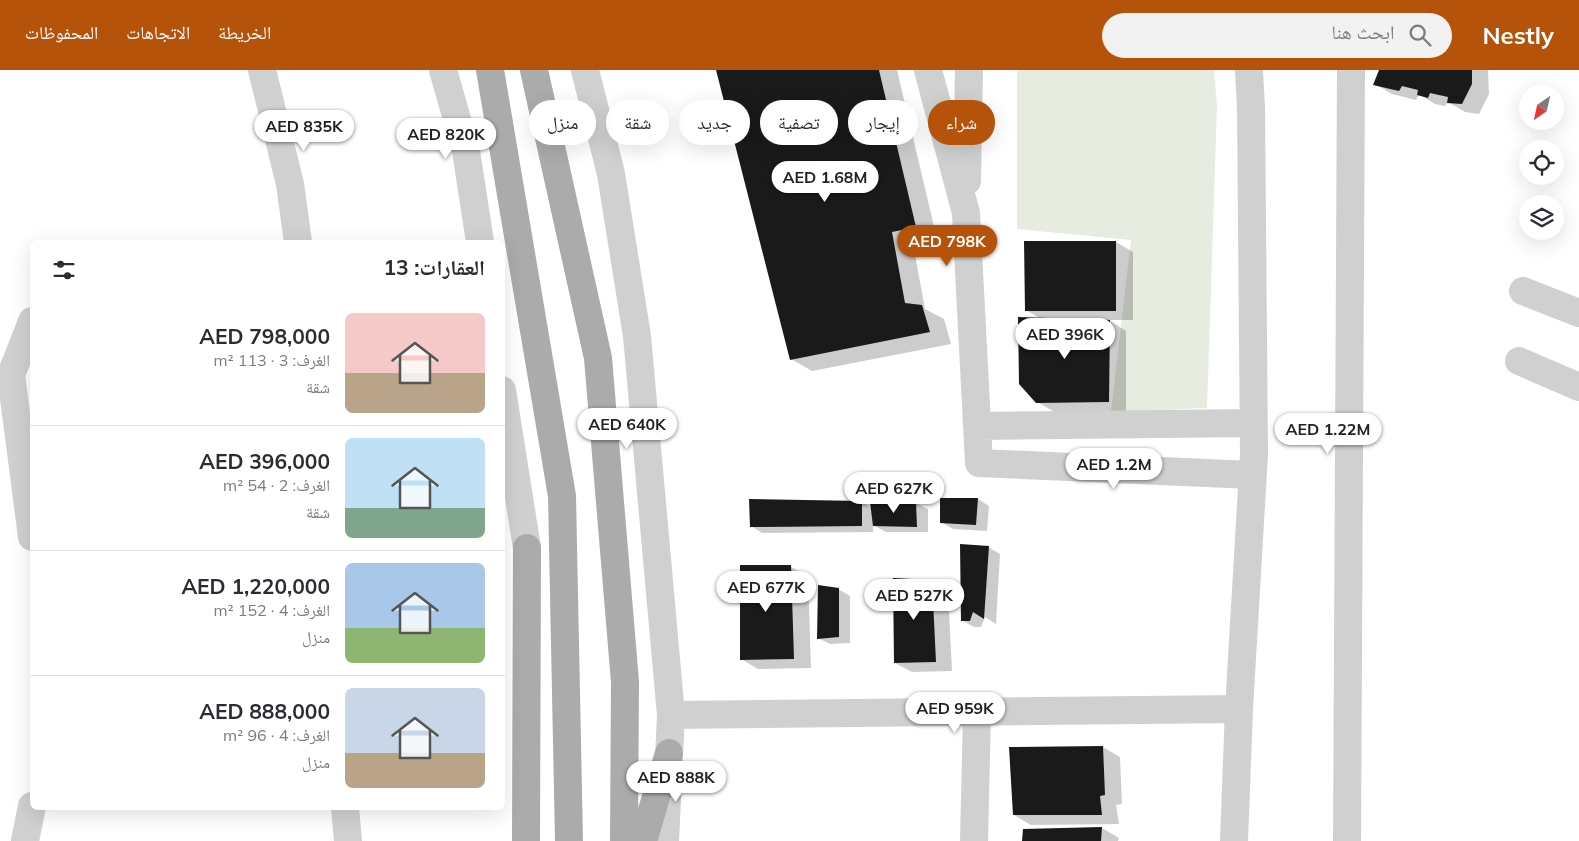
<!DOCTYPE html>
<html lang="ar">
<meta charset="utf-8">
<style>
body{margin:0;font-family:Mulish,"Noto Naskh Arabic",sans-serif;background:#f2f2f3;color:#2b2b33;direction:rtl;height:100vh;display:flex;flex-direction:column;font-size:19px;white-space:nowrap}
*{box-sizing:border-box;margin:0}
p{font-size:16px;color:#7c7c81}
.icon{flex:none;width:28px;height:28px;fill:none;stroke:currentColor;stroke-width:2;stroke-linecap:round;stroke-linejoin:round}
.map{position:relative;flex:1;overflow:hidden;direction:ltr}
.sheet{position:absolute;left:30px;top:170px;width:475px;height:570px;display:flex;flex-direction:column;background:#fff;border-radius:8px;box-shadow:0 5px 20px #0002;direction:rtl}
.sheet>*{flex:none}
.top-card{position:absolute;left:520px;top:30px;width:475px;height:45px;direction:rtl;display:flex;gap:10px}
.needle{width:32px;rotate:214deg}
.tools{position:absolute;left:1519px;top:15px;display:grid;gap:10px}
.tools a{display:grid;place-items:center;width:45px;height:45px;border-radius:50%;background:#fff;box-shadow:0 5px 20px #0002;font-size:25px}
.price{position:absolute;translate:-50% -42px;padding:0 11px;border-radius:18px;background:#fff;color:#222;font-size:16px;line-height:32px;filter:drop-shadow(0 1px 2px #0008)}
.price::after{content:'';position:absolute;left:50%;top:30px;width:15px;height:11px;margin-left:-8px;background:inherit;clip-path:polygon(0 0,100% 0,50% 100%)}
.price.current{background:#b45309;color:#fff}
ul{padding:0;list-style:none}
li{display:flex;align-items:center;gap:15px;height:125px;padding:0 20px}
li+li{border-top:1px solid #e1e1e2}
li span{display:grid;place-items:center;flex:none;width:140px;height:100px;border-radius:8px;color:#555}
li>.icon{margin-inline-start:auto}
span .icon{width:60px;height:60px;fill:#fffc;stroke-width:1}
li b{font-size:21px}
h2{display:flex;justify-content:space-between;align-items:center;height:60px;padding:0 20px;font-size:21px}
.pill{padding:0 18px;border-radius:22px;background:#fff;box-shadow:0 5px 20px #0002;font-size:18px;line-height:45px}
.pill.current{background:#b45309;color:#fff}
header{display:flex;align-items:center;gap:30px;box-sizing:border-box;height:70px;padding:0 25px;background:#b45309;color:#fff}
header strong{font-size:24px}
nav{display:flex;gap:28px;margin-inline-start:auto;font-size:18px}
.search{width:350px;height:45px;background:#f2f2f3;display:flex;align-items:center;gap:12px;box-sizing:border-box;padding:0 18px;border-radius:28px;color:#7c7c81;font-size:19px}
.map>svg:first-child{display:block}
.green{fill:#e6ecdf}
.shadow{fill:#0003}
.building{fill:#1a1a1a}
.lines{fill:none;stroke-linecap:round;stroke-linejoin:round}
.minor{stroke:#d0d0d0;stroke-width:28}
.major{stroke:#ababab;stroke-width:28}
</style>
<header>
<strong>Nestly</strong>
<div class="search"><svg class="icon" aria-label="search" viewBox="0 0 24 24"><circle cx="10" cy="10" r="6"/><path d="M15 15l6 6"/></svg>ابحث هنا</div>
<nav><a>الخريطة</a><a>الاتجاهات</a><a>المحفوظات</a></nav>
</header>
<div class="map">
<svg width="1579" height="771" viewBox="0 0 1579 771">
<rect width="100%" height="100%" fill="#fff"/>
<path class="green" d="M1017,0H1214L1217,36L1207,338L1111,342L1131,170L1017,159Z"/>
<path class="shadow" d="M718,0H897L937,169L913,174L925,239L944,249L951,274L812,301L791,289Z
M1380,0H1488L1489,24L1479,44L1465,42L1448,32L1445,36L1435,34L1422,26L1419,25L1416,30L1392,24L1375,14Z
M1116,172L1133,182V250H1109L1126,261V341L1055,342L1037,332L1041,249L1026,240Z
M978,429L989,436L987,461L953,459L941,452Z
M862,432L872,438L871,434L916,433L928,439V462H886L873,455V462L762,463L751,456Z
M988,477L1000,484L996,554L985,547L981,557H974L963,551Z
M742,496L791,497L808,506L811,598L758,599L741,589Z
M931,512L948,522L952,601L912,602L895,593Z
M838,519L850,526V573L830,574L818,568Z
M1103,677L1120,687L1122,734L1116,735L1119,754L1031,755L1014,745Z
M1102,758L1119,768L1118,771H1024Z"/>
<path class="building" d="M716,0H879L916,157L892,162L905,233L922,235L930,262L790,290Z
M1379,0H1472V14L1462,34L1447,33L1448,27L1430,23L1428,28L1417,25L1418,20L1402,16L1399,21L1373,15Z
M1024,171H1116V241H1025Z
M1018,247L1110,250L1109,332L1036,333L1019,314Z
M940,428H978L976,455L940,453Z
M749,429L862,431V456L750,457Z
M870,432H916L917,457L873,456Z
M960,474L989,476L984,549L973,542L970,551H961Z
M740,495H791L794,589L740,590Z
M893,508L932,510L936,592L894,593Z
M818,515L839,518V567L817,569Z
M1103,676L1105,725L1100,726L1102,745H1013L1009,677Z
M1102,757L1101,771H1022L1023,759Z"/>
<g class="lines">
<path class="minor" d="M262,0L290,114L298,172
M443,0L466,81L480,172
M585,0L611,104L637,266L671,645L665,771
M928,0L966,143L979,393L1252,405
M967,111L969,0
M1523,221L1579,243
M32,251L11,305L32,467
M1519,291L1579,317
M502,320L527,478
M977,356L1253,353
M671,645L1239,639
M345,738L348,771
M25,771L32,736
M974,771L977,643
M1234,771L1239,639L1254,384L1251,38L1249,0
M1347,771L1351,0"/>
<path class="major" d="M490,0L562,426L569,771
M534,0L598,288L625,612L624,771
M526,771L527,478
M643,771L669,683"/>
</g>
</svg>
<div class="tools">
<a><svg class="needle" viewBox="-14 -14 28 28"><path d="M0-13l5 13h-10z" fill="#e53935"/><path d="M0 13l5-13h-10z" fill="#7c7c81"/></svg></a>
<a><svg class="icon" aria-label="locate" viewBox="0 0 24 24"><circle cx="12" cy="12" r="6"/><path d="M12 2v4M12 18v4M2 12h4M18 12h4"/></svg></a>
<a><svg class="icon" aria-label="layers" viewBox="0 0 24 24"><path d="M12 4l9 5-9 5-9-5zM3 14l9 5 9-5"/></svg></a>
</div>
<b class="price" style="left:304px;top:82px">AED 835K</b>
<b class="price" style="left:446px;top:90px">AED 820K</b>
<b class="price" style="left:825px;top:133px">AED 1.68M</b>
<b class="price current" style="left:947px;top:197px">AED 798K</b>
<b class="price" style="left:1065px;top:290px">AED 396K</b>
<b class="price" style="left:627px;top:380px">AED 640K</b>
<b class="price" style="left:1328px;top:385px">AED 1.22M</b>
<b class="price" style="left:1114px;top:420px">AED 1.2M</b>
<b class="price" style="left:894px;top:444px">AED 627K</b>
<b class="price" style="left:766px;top:543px">AED 677K</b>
<b class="price" style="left:914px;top:551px">AED 527K</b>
<b class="price" style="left:955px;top:664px">AED 959K</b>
<b class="price" style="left:676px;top:733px">AED 888K</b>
<div class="top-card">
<a class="pill current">شراء</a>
<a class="pill">إيجار</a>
<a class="pill">تصفية</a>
<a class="pill">جديد</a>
<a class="pill">شقة</a>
<a class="pill">منزل</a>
</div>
<section class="sheet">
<h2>العقارات: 13<svg class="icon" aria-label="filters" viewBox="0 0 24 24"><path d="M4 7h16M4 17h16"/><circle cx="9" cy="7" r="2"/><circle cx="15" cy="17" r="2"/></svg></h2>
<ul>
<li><span style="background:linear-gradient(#f6c9c9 60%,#b9a48a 0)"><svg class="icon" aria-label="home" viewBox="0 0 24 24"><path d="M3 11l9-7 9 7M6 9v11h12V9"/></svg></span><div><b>AED 798,000</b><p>الغرف: 3 · 113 m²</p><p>شقة</p></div></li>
<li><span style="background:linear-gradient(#bfe0f5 70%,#7fa58c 0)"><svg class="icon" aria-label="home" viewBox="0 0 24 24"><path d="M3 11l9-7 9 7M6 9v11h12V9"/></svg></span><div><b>AED 396,000</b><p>الغرف: 2 · 54 m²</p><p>شقة</p></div></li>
<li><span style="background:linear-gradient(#a9c7e8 65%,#8fb573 0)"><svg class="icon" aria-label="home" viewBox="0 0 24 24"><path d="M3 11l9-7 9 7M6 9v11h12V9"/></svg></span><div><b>AED 1,220,000</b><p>الغرف: 4 · 152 m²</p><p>منزل</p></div></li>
<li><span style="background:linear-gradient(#c9d6e8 65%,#b9a48a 0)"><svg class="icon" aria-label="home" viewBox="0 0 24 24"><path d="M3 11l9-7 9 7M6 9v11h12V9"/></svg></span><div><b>AED 888,000</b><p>الغرف: 4 · 96 m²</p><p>منزل</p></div></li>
</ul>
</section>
</div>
